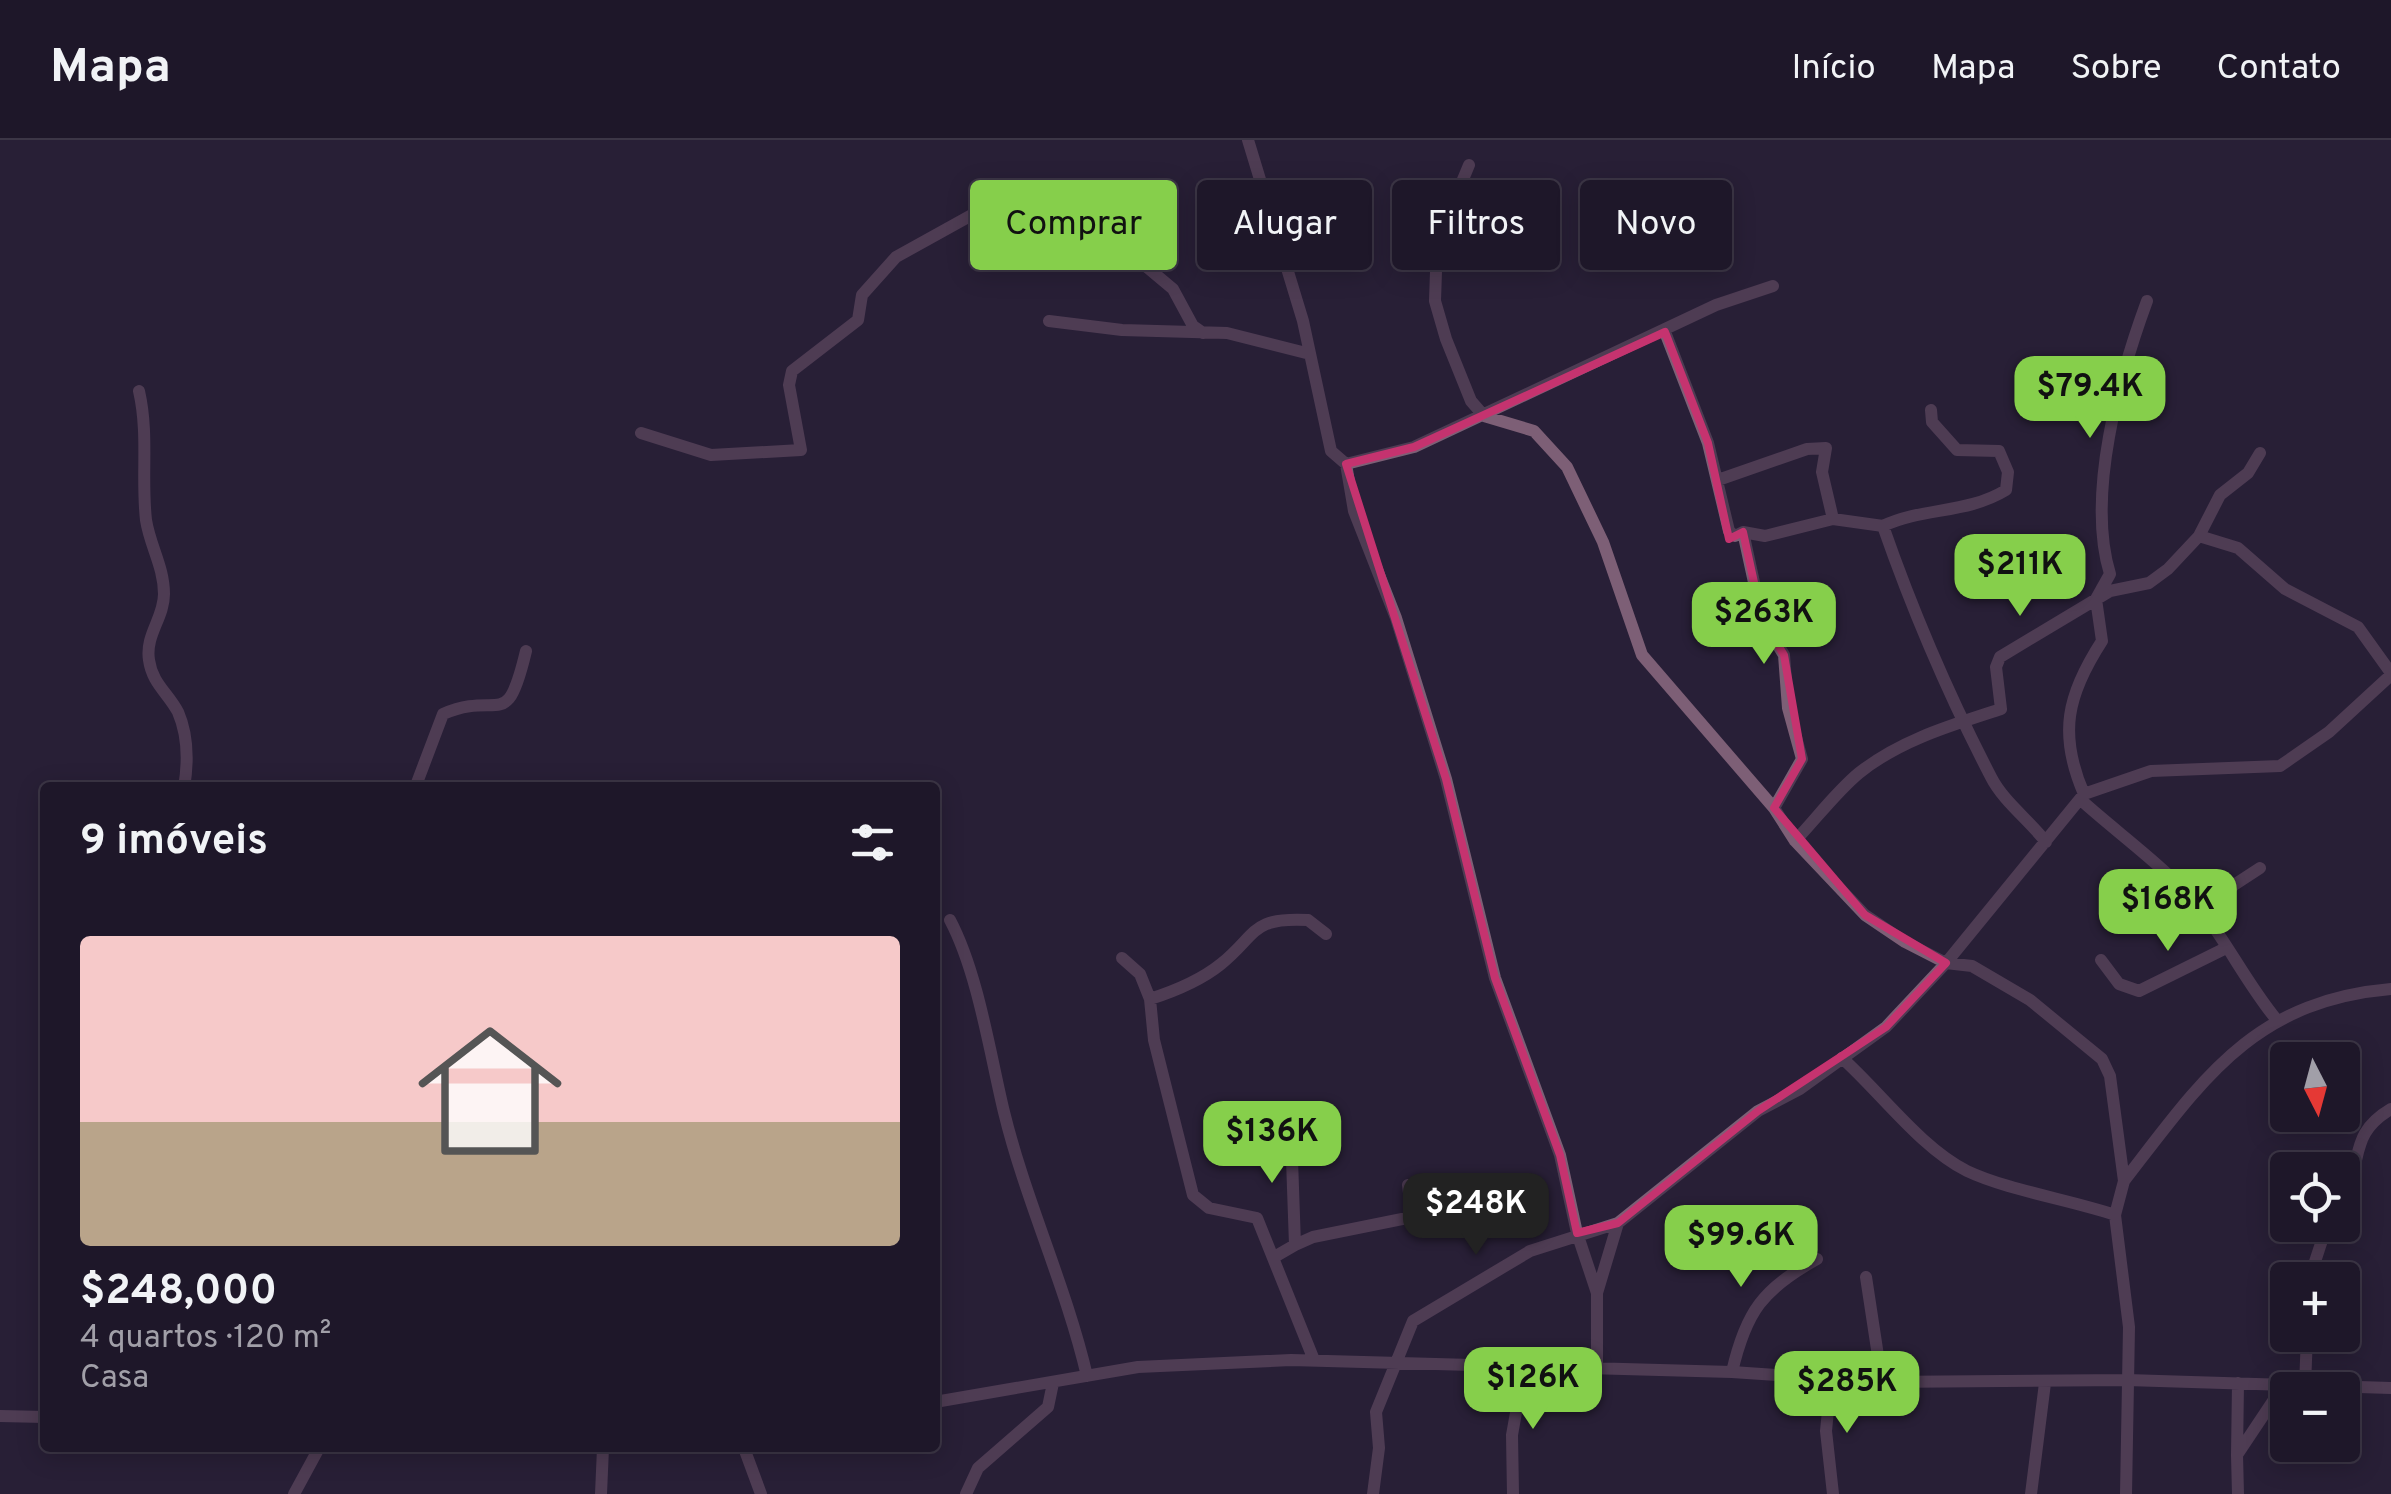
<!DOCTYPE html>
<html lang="pt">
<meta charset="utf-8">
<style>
body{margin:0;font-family:Overpass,sans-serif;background:#2b2435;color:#f1f3f6;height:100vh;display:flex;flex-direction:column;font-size:38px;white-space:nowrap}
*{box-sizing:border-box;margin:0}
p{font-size:32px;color:#a19fa8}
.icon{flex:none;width:55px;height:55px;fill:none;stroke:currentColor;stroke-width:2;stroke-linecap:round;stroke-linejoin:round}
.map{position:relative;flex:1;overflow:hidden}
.panel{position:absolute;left:40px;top:642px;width:900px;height:670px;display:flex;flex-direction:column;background:#1e1729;border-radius:10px;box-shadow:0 5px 25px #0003,0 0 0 2px #3c3646}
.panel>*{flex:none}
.guide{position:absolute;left:970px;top:40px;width:950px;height:90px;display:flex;gap:20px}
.needle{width:65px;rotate:174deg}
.buttons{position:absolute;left:2270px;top:902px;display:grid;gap:20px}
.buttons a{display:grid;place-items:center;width:90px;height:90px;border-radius:10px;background:#1e1729;box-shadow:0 5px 25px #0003,0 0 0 2px #3c3646;font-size:50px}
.price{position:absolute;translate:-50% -85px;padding:0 22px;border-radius:20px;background:#86cf4b;color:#111;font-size:32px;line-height:65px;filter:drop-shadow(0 2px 5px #0008)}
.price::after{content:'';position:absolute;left:50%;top:60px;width:30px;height:22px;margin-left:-15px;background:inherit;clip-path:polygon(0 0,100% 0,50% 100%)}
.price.current{background:#222;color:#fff}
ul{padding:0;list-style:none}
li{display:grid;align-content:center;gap:20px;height:530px;padding:0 40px}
li span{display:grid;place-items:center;height:310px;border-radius:10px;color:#555}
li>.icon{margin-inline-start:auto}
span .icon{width:180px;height:180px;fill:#fffc;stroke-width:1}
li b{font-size:42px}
h2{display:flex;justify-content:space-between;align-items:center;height:120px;padding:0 40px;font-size:42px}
.tag{padding:0 35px;border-radius:10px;background:#1e1729;box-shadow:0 5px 25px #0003,0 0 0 2px #3c3646;font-size:35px;line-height:90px}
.tag.current{background:#86cf4b;color:#111}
header{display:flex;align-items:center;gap:60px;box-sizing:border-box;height:140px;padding:0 50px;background:#1e1729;border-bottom:2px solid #3c3646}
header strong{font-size:48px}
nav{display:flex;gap:55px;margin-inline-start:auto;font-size:35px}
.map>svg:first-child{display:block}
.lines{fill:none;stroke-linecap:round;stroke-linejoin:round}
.minor{stroke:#7d5f76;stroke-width:12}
.marked{fill:none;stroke:#c5336f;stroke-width:8;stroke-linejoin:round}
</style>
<header>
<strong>Mapa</strong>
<nav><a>Início</a><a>Mapa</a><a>Sobre</a><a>Contato</a></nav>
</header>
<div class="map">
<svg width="2391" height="1354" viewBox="0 0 2391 1354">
<rect width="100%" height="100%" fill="#281f37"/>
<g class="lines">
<path class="minor" d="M1248,0L1303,181L1331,311L1346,324L1354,371L1396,478L1446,639L1495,838L1560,1015L1577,1093L1597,1153
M1469,25L1437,102L1435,161L1446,199L1471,261L1484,276L1534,291L1567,327L1603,402L1642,515L1774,668L1795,701L1865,775L1905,802L1946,823L1972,826L2030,860L2102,919L2110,936L2124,1041L2115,1075L2129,1187L2126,1354
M1049,181L1122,190L1227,193L1310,214
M1665,192L1708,303L1729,391L1735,396L1743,392L1765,396L1833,379L1883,386C1913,472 1949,556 1991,637C2003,661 2029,680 2046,702
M139,251C149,295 141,336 146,380C150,406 164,427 164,454C164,478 145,495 149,520C152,543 168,553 178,572C188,595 188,624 184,648
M641,293L711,315L801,310L789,245L792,231L858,180L862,155L896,117L988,66L1043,95L1100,93L1111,97L1173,149L1193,186L1203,193
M1346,324L1414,307L1716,165L1773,146
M1718,340L1807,309L1826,308L1822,332L1833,379
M1883,386C1923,367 1967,374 2006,350L2008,332L1999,311L1957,310L1932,282L1931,270
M1743,392L1762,479L1784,515L1788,568L1802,619L1774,668
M2199,396L2238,408L2285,449L2358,487L2391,533
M415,648L443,574C501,549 506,595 526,511
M2084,654C2058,594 2067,555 2102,501L2096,459L2110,434C2086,356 2119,237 2147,161
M2081,660C2123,698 2172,731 2206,776C2231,810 2249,846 2276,879
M1795,701C1816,679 1836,652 1859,633C1900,600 1952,585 2001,569L1996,527L2000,517L2110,451L2149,443L2168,429L2199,396L2220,355L2248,333L2260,313
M2205,774L2234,745L2260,728
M950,780C978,833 990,914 1004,972C1026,1062 1066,1146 1087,1236
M1122,818L1140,834L1150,859L1154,900L1193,1055L1209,1068L1257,1078L1314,1220
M2101,820L2119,844L2139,851L2226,808
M1150,859C1175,851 1200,841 1221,824C1258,794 1250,777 1308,780L1326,794
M1842,918C1881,953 1921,1008 1967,1031C2007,1050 2071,1060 2115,1075
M2124,1041C2203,939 2253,861 2391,849
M2342,1056C2365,1022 2347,995 2391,969
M1295,1105L1313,1097L1412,1077L1408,1045
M1276,1116L1295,1105L1291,991
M1866,1137L1882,1242
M2309,1140L2327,1085
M1597,1227V1153L1618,1083
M1732,1232C1746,1171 1763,1149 1817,1119
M1831,1240L1826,1291L1833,1354
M2238,1243L2237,1315L2283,1246
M2305,1246L2307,1195
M935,1262L1138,1227L1291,1220L1732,1232L1882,1242L2127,1240L2391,1248
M0,1276L45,1277
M744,1308L761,1354
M2237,1315L2238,1354
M294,1354L319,1308
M601,1354L603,1308
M966,1354L978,1328L1048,1267L1053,1243
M1373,1354L1379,1308L1376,1272L1413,1181L1530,1111L1618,1083L1758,971L1800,949L1886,887L1946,823L2084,654L2151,631L2280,626L2329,592L2391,535
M1513,1354L1512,1295L1524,1228
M2031,1354L2045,1243"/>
</g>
<path d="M0 0H2391V1354H0ZM1665,192L1708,303L1729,399L1743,392L1762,479L1784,515L1802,619L1774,668L1865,775L1946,823L1886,887L1758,971L1618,1083L1577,1093L1560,1015L1495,838L1446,639L1346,324L1414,307Z" fill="#281f37" fill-opacity=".55" fill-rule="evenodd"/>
<path class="marked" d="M1665,192L1708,303L1729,399L1743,392L1762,479L1784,515L1802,619L1774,668L1865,775L1946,823L1886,887L1758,971L1618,1083L1577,1093L1560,1015L1495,838L1446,639L1346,324L1414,307Z"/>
</svg>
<div class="buttons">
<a><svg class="needle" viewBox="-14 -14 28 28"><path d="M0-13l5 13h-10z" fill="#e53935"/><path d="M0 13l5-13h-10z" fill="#a19fa8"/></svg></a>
<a><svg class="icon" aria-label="locate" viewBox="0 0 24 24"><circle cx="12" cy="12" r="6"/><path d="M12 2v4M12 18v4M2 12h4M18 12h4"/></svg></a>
<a>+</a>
<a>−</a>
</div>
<b class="price" style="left:2090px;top:301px">$79.4K</b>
<b class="price" style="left:2020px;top:479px">$211K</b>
<b class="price" style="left:1764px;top:527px">$263K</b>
<b class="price" style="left:2168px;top:814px">$168K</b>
<b class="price" style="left:1272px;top:1046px">$136K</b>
<b class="price current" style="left:1476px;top:1118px">$248K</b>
<b class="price" style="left:1741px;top:1150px">$99.6K</b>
<b class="price" style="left:1533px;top:1292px">$126K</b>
<b class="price" style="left:1847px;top:1296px">$285K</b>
<div class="guide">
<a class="tag current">Comprar</a>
<a class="tag">Alugar</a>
<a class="tag">Filtros</a>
<a class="tag">Novo</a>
</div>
<section class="panel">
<h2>9 imóveis<svg class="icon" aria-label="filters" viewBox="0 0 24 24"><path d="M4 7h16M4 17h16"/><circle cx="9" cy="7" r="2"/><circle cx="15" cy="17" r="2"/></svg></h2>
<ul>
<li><span style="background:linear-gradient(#f6c9c9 60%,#b9a48a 0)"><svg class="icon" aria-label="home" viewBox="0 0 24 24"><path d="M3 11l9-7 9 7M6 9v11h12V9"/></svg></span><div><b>$248,000</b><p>4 quartos · 120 m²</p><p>Casa</p></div></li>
</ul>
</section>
</div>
